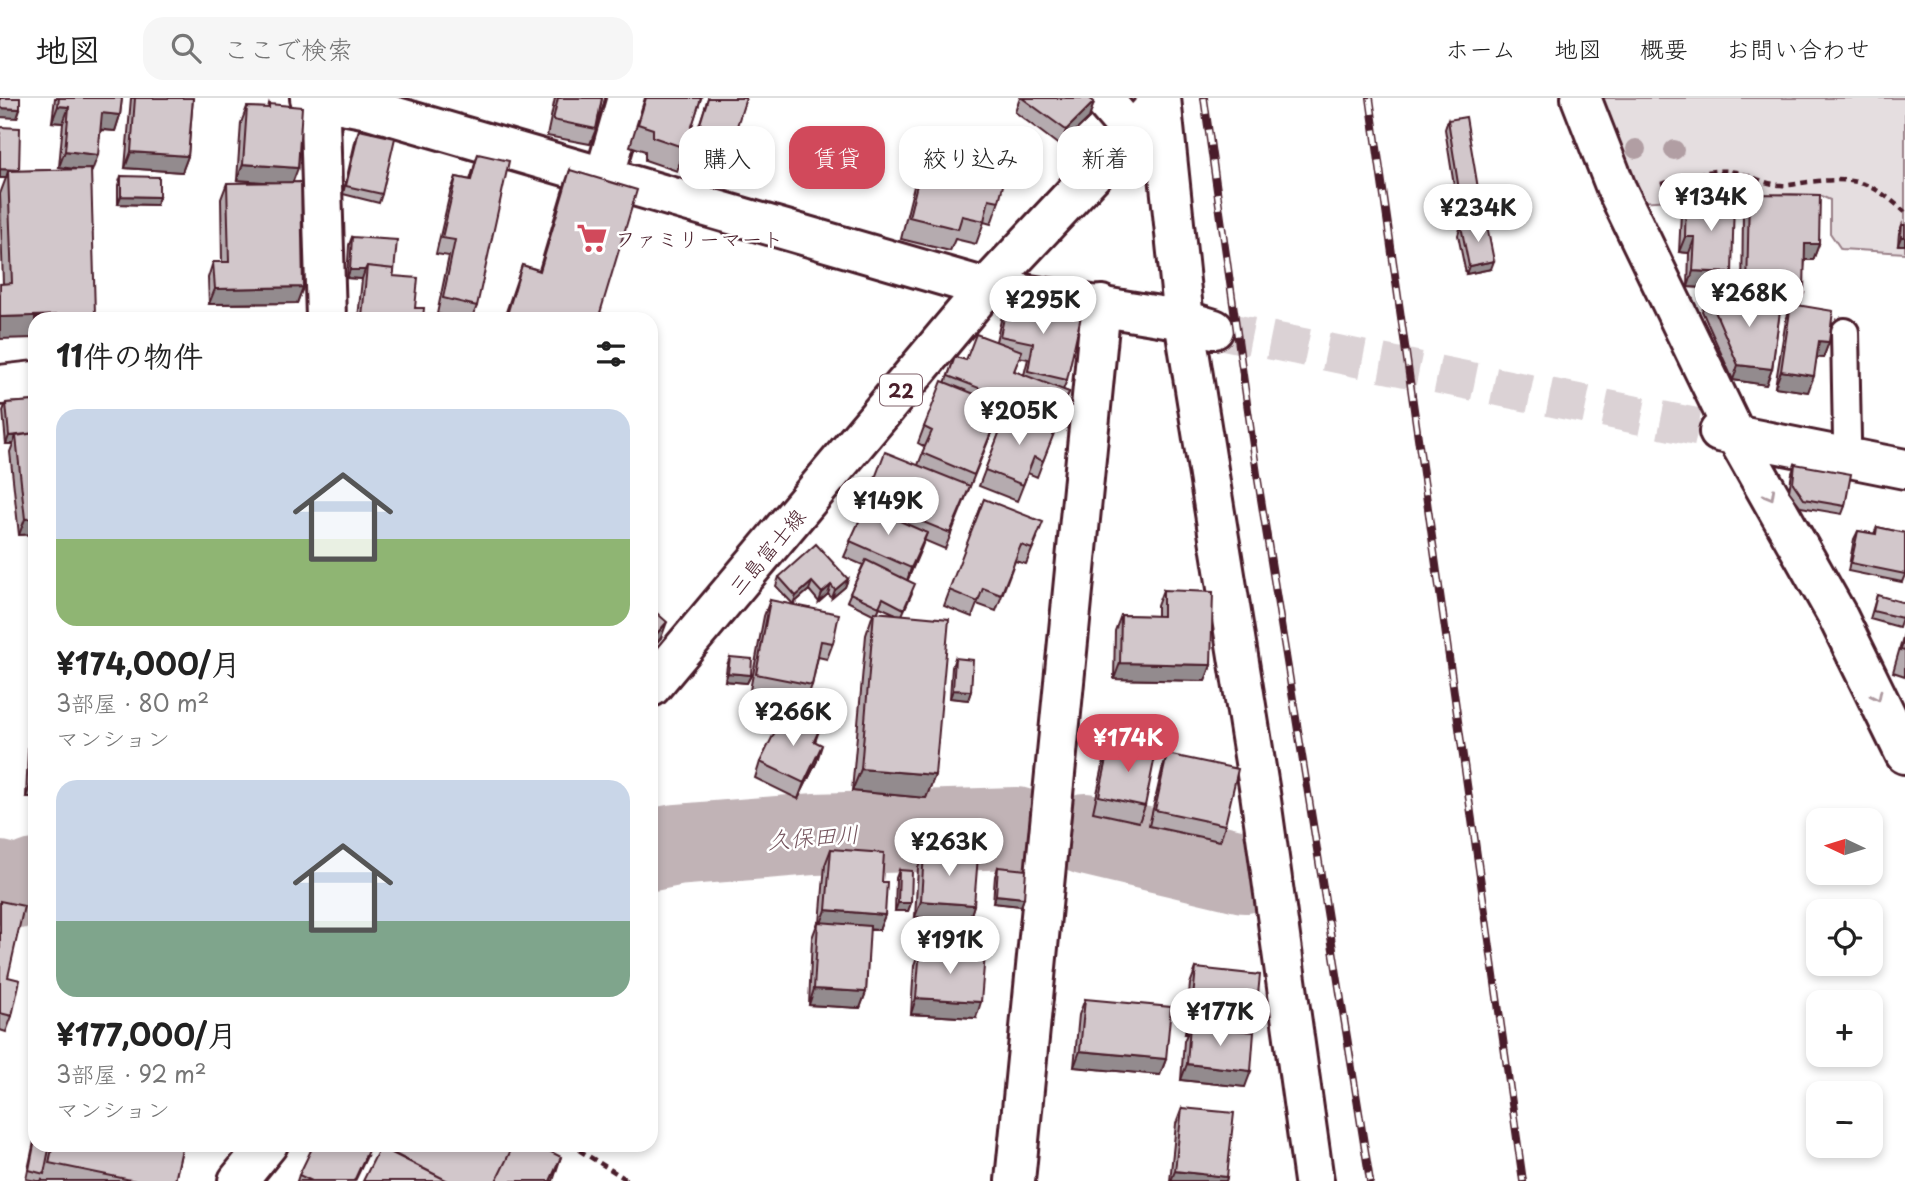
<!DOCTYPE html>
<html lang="ja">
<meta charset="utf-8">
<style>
body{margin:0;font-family:"Playpen Sans","Klee One",sans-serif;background:#f6f6f6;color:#222;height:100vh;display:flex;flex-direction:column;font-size:26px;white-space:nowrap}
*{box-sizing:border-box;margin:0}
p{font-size:23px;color:#767676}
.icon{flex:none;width:38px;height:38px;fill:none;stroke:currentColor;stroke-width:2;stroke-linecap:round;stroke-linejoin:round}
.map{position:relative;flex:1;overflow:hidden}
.side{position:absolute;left:28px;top:214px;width:630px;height:840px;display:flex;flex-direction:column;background:#fff;border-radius:21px;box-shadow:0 4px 10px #0003}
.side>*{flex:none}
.hud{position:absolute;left:679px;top:28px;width:665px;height:63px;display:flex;gap:14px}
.needle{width:46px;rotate:274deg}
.fabs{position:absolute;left:1806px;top:710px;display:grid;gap:14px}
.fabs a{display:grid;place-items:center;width:77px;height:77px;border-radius:14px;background:#fff;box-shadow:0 4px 10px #0003;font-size:35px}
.price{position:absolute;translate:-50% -60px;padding:0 16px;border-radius:24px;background:#fff;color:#222;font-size:23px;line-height:46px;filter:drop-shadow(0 2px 4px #0008)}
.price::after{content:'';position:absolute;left:50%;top:42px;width:21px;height:16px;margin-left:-10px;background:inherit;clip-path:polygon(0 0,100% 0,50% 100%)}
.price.selected{background:#d1495b;color:#fff}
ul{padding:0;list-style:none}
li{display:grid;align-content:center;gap:14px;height:371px;padding:0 28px}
li span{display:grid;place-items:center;height:217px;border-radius:21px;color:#555}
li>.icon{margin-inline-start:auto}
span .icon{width:126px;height:126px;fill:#fffc;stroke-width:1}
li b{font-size:30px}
h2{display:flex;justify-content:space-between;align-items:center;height:84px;padding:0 28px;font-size:30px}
.chip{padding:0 24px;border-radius:21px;background:#fff;box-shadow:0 4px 10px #0003;font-size:24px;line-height:63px}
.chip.selected{background:#d1495b;color:#fff}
header{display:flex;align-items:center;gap:42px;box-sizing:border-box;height:98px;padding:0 35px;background:#fff;border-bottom:2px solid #e0e0e0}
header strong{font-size:33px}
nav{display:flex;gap:38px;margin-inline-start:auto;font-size:24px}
.search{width:490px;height:63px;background:#f6f6f6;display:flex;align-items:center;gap:18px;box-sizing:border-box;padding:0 24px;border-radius:21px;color:#767676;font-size:26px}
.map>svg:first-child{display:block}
.green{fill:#e5dee0;stroke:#987e86;stroke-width:2}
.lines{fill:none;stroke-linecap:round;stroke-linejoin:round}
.stream{stroke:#91787e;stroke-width:14}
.river{stroke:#c1b3b6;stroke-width:82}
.street-tunnel{stroke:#dbd2d5;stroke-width:38;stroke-dasharray:38 19;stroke-linecap:butt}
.lane-casing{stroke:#4a1f2b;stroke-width:32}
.street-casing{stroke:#4a1f2b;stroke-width:44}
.primary-casing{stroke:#4a1f2b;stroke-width:44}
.path{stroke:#4a1f2b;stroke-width:4.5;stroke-dasharray:7 5;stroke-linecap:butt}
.lane{stroke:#fff;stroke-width:26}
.street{stroke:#fff;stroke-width:38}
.primary{stroke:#fff;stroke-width:38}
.rail-casing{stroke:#4a1f2b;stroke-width:8}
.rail{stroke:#fff;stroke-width:5;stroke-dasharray:16;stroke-linecap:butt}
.tree{fill:#b19ea3}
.wall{fill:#b5abaf;stroke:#4a1f2b;stroke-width:2;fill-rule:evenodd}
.shaded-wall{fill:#938b8e;stroke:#4a1f2b;stroke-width:2}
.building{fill:#d2c7cb;stroke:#4a1f2b;stroke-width:2}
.oneway{stroke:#ae9aa0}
.labels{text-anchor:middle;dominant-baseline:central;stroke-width:5;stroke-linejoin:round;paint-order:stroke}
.shield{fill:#fff;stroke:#80626b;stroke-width:2}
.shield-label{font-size:19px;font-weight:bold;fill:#4a1f2b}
.poi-label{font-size:21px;fill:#4a1f2b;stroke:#fff;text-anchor:start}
.street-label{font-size:21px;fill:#4a1f2b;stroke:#fff}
.water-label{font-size:23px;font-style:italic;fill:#74535c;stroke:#fff}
</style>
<header>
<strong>地図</strong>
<div class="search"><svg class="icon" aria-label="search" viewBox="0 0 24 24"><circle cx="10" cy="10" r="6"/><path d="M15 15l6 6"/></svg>ここで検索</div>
<nav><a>ホーム</a><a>地図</a><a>概要</a><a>お問い合わせ</a></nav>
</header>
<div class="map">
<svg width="1905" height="1083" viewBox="0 0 1905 1083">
<rect width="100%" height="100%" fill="#fff"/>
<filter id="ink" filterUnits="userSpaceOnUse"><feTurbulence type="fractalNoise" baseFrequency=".0143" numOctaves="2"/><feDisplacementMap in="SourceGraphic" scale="14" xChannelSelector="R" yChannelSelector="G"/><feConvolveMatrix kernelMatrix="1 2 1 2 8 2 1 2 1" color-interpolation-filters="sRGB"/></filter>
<g filter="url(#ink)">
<path class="green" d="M1600,0H1905V155L1841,151L1830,135V102L1819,97L1791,96L1636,104Z"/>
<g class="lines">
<path class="stream" d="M18,790L35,797"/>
<path class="river" d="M1085,736L1245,774
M651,752L676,747L814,736L1017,730
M0,784L18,790L35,782"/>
<path class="street-tunnel" d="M1214,231L1706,331"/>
<g class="lane-casing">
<path id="lane" d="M1845,234L1847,341L1845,359"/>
</g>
<g class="street-casing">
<path id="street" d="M310,0L369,11L986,190L1184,222L1214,231
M1102,0L1132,35
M1161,0L1184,222L1260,695L1314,1083
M1581,0L1616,90L1736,338L1836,515L1905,656
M321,2L320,21L326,220
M604,80L627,0
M0,287L35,283
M1719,334L1905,371
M1015,1083L1101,207"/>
</g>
<g class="primary-casing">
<path id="primary" d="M651,589L986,190L1161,3
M238,1083L268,1046"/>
</g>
<path class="path" d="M1661,86C1684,80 1711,69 1735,74C1751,77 1764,86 1781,87C1790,88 1799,85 1808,84C1856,79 1869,82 1905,114
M569,1046L629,1083"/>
<use href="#lane" class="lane"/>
<use href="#street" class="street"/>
<use href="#primary" class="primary"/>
<g class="rail-casing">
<path id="rail" d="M1204,0L1257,376L1370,1083
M1370,0L1523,1083"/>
</g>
<use href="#rail" class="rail"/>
</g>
<g class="tree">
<circle cx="1636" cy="51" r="10"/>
<circle cx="1674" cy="52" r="10"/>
</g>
<path class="wall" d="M55,0H122L120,17L115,33L101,32L92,73L0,241V186H3L0,96L6,80H0V29L18,73L78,71L59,69L63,25L52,24Z
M131,0H193L188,58L182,74L125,70Z
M555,0H602L596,31L590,46L547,38Z
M645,0H701L677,73L645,62V53L630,48Z
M708,0L728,56L722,72L688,61Z
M1020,0H1089L1094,4L1089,20L1060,48L1015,14Z
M269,6L293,84L303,189L297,205L209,206L208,180L213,164H222L221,101L227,85L266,84L237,82L241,25L247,9L268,10Z
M1448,22L1478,116L1459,119L1445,31Z
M359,32L382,96L379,105L343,96L356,40Z
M925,54L999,103L991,126L984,124L976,146L955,141L950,153L901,141L917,76Z
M478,56L477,208L472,220H457L437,216L449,158L436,156L450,95L456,79L470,82Z
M570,72L600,215L608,220H504L522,167L539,172L562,94Z
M121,78L159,99L156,107L118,106V87Z
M1749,96L1819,146L1813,162H1805L1800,207L1829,244L1823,260L1817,259L1808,294L1775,289L1786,222L1790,211H1780L1772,271L1766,287L1733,282L1702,213L1708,197L1742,201L1743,112Z
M1686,99L1726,191L1688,189L1689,155L1679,154L1681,115Z
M1902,127L1905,147H1898L1899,135Z
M1461,128L1491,171L1466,176L1458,137Z
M352,139L394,174L393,178L423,220H358L362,181L347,180L349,147Z
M1008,202L1067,282L1063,292L1069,294L1037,379L1028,375L1017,403L979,388L1006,318L999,316L945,451L924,442L907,483L912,495L902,517L935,677L926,700L852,693L866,537L873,516L847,503L863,467L844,459L862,417H861L867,401L918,367L925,349L918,345L924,329L945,285L955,259L966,262L996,243L1002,218ZM1019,259L1028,261L1024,277L1014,273ZM880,509L896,516L877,515Z
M35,303V436L19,437L10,354L13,346H6L3,313L6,305Z
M1795,366L1845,408L1842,416L1801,409L1789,393L1792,375Z
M984,401L1037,440L1026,466L1015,463L996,513L977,506L972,519L944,508Z
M1877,429L1905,435V477L1902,484L1848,473L1854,441L1858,433L1874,436Z
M779,479L848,481L845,489L832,500L828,496L819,504L809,492L793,506L776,488Z
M1163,492L1211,567L1205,583L1114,581L1115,533L1121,517L1157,518V508Z
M1877,497L1902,520L1899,529L1870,521Z
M770,502L833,545L827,561L818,559L812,587L806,603L750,592L764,518Z
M1905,532V578L1893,574Z
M35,555V699H26L32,564Z
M730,559L751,577L747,585L725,583L727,567Z
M955,560L971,593L968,602L950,600L952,569Z
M820,630L815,644L817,663L798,701L755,680L760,664Z
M1111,643L1145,708L1139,724L1093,714L1105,659Z
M1167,656L1225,727L1220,743L1149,728L1162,672Z
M831,751L882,784L885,817L879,832H869L866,894L860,910L809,907L812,840L818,824L820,825L825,767Z
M924,754L974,807L969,823L915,819L918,770Z
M998,769L1024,800L1021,808L993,805L995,778Z
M899,772L911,805L908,813H895L896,780Z
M0,803L12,918L6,934L0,932Z
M920,851L976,920L911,916L914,867Z
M1196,870L1255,926L1252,933L1245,989L1181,982L1184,943L1187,936H1185L1190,886Z
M1085,901L1166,961L1160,977L1074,969L1079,917Z
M1182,1010L1227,1079L1226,1083H1170L1176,1026Z
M35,1039V1046H183L175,1083H42V1081L41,1083H37L26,1081Z
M367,1058L355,1083H297L299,1077Z"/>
<path class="shaded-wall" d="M1094,4L1089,20L1060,48L1066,32Z
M58,8L69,9L63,25L52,24Z
M0,10L20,11L17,20L0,19Z
M102,15L120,17L115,33L96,31Z
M65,53L98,57L92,73L59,69Z
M131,54L188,58L182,74L125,70Z
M243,66L298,70L292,86L237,82Z
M0,71L19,72L16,80L8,73L6,80H0Z
M121,98L159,99L156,107L118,106Z
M1481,108L1478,116L1459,119L1462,111Z
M1685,139H1695L1689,155L1679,154Z
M1901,139H1905V147H1898Z
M1805,146H1819L1813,162H1799Z
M1494,163L1491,171L1466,176L1469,168Z
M350,172H365L362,181L347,180Z
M1693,173L1732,175L1726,191L1688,189Z
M303,189L297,205L209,206L215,191Z
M1747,194L1804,195L1798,211L1791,206L1790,211L1742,210Z
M95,216L94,220H35V240L0,241V219Z
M1819,243L1829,244L1823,260L1813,259Z
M1738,267L1772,271L1766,287L1733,282Z
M1781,273L1814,278L1808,294L1775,289Z
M35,336L16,338L13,346H6L9,338Z
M35,420V436L19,437L25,421Z
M927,435L921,451L906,486L911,470Z
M848,481L845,489L832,500L835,492Z
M812,484L809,492L793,506L796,498Z
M831,487L828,496L819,504L822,495Z
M667,524L661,540L651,551V542Z
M1120,565L1211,567L1205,583L1114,581Z
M728,575L751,577L747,585L725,583Z
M953,592L971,593L968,602L950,600Z
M822,647L817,663L798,701L804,685Z
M861,671L935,677L926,700L852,693Z
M34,676H35V699H26Z
M996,797L1024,800L1021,808L993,805Z
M921,803L974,807L969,823L915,819Z
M898,805H911L908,813H895Z
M826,812L885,817L879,832L820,828Z
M814,891L866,894L860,910L809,907Z
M916,900L981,904L976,920L911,916Z
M1191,920L1255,926L1249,942L1190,927L1187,936H1185Z
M1080,953L1166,961L1160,977L1074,969Z
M1187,966L1251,973L1245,989L1181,982Z
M561,1059L553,1083H550Z
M1175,1073L1227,1079L1226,1083H1171Z"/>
<path class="building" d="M0,0H20V11L0,10Z
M59,0H122L120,17L102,15L98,57L65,53L69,9L58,8Z
M135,0H193L188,58L131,54Z
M558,0H602L596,31L553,22Z
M646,0H701L685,50L653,39V31L638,26Z
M708,0H746L728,56L694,45Z
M1022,0H1089L1094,4L1066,32Z
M269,6L302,9L298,70L243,66L247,9L269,10Z
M1466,19L1481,108L1462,111L1448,22Z
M0,29L20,30L19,72L0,71Z
M359,32L395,40L382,96L346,88Z
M925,54L992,71L994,64L1008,68L999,103L989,101L984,123L962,118L958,131L909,119Z
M478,56L509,63L477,208L443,200L455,142L442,140L456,79L471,82Z
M91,71L95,216L0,219V186L12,185L8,73Z
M570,72L637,92L600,215L609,217L608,220H506L522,167L540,173Z
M121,78L159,79V99L121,98Z
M301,84L303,189L215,191L213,164H229L227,85Z
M1749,96L1820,97L1819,146H1805L1804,195L1747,194Z
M1686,99L1734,101L1732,175L1693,173L1695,139H1685Z
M1486,123L1494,163L1469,168L1461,128Z
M1902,127H1905V139H1901Z
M352,139L397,142L394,174V171L367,168L365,172H350Z
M367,168L394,171L393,178L418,180L415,210H424L423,220H362Z
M1708,197L1781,206L1772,271L1738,267Z
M1008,202L1081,218L1067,282L1028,273L1033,245L1000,238Z
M1791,206L1833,213L1829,244L1819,243L1814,278L1781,273Z
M976,236L1022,253L1014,273L1069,294L1059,321L948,278L955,259L966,262Z
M942,283L1002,307L974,377L922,355L932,333L924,329Z
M35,303V335L9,338L6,305Z
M1008,312L1056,330L1043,363L1034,359L1023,387L985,372Z
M35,335V420L25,421L16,338Z
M885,354L970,388L950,435L867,401Z
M1795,366L1851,376L1845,408L1804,401L1793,385Z
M984,401L1043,424L1032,451L1021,447L1001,497L983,490L978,504L949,492Z
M866,408L927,435L911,470L850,443Z
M1877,429L1905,435V476L1851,465L1858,433L1876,436Z
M816,446L848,481L835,492L831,487L822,495L812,484L796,498L779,479Z
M866,462L915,486L904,511L883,500L879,509L850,495Z
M1163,492L1213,494L1211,567L1120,565L1121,517L1163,518Z
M1877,497L1905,505V510L1902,520L1873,513Z
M770,502L839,516L833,545L821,543L812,587L756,576Z
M651,510L667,524L651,542Z
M874,514L949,521L935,677L861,671Z
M1905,539V553L1901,552Z
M730,559L752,561L751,577L728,575Z
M955,560L973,562L971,593L953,592Z
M785,613L820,630L814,643L822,647L804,685L760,664Z
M1111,643L1156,653L1145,708L1099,698Z
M35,649V676H34Z
M1167,656L1238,671L1225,727L1155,712Z
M831,751L884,755L882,784H887L885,817L826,812Z
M924,754L978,758L974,807L921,803Z
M998,769L1026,772L1024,800L996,797Z
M899,772L912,773L911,805H898Z
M0,803L24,808L8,879L20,882L12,918L0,915Z
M818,824L870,828L866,894L814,891Z
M920,851L985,856L981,904L916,900Z
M1196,870L1260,877L1255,926L1191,920Z
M1085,901L1171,909L1166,961L1080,953Z
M1190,927L1254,934L1251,973L1187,966Z
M1182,1010L1234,1015L1227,1079L1175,1073Z
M35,1042V1046H50L44,1076L29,1072Z
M53,1046H183L175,1083H136L49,1065Z
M314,1046H371L354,1083H312L299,1077Z
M382,1046H514L496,1083H448L381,1049Z
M514,1046H536L561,1059L550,1083H496Z
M380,1049L448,1083H363Z"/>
<defs><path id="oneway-chevron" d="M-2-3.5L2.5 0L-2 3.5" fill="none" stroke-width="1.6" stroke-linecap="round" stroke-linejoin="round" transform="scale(1.75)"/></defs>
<g class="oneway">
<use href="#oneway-chevron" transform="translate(1770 397) rotate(61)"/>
<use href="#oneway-chevron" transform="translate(1877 598) rotate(64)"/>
</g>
</g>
<defs>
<g id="supermarket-bare" transform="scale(2.415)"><path d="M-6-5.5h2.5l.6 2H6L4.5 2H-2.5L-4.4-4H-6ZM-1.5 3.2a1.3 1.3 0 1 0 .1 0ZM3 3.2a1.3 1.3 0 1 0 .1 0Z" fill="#d1495b" stroke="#fff" stroke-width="2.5" paint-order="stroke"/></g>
</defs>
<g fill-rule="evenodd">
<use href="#supermarket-bare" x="592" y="140"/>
</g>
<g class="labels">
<rect class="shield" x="880" y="276.5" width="42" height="31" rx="5"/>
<g class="shield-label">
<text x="901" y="292">22</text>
</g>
<g class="poi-label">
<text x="615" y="140">ファミリーマート</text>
</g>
<g class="street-label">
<text transform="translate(766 453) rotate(-50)">三島富士線</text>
</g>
<g class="water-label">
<text transform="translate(813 738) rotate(-4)">久保田川</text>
</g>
</g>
</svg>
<div class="fabs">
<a><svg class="needle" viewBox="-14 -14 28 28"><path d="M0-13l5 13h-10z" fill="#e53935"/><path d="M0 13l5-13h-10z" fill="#767676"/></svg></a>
<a><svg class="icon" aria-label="locate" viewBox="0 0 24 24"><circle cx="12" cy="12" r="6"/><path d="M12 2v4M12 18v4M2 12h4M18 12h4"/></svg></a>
<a>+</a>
<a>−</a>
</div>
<b class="price" style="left:1711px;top:135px">¥134K</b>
<b class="price" style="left:1478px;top:146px">¥234K</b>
<b class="price" style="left:1749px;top:231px">¥268K</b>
<b class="price" style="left:1043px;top:238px">¥295K</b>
<b class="price" style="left:1019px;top:349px">¥205K</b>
<b class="price" style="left:888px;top:439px">¥149K</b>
<b class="price" style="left:793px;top:650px">¥266K</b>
<b class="price selected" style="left:1128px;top:676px">¥174K</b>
<b class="price" style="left:949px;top:780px">¥263K</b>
<b class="price" style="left:950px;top:878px">¥191K</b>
<b class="price" style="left:1220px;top:950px">¥177K</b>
<div class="hud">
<a class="chip">購入</a>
<a class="chip selected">賃貸</a>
<a class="chip">絞り込み</a>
<a class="chip">新着</a>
</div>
<section class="side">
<h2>11件の物件<svg class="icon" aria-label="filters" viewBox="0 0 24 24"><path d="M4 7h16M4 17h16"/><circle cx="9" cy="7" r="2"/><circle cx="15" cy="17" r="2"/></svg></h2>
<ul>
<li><span style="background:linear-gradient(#c9d6e8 60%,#8fb573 0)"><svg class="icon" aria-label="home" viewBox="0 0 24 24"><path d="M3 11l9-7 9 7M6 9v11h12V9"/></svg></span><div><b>¥174,000/月</b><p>3部屋 · 80 m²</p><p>マンション</p></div></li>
<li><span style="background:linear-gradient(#c9d6e8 65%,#7fa58c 0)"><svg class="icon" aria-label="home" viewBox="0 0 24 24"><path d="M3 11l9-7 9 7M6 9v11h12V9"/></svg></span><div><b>¥177,000/月</b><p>3部屋 · 92 m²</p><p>マンション</p></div></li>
</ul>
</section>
</div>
